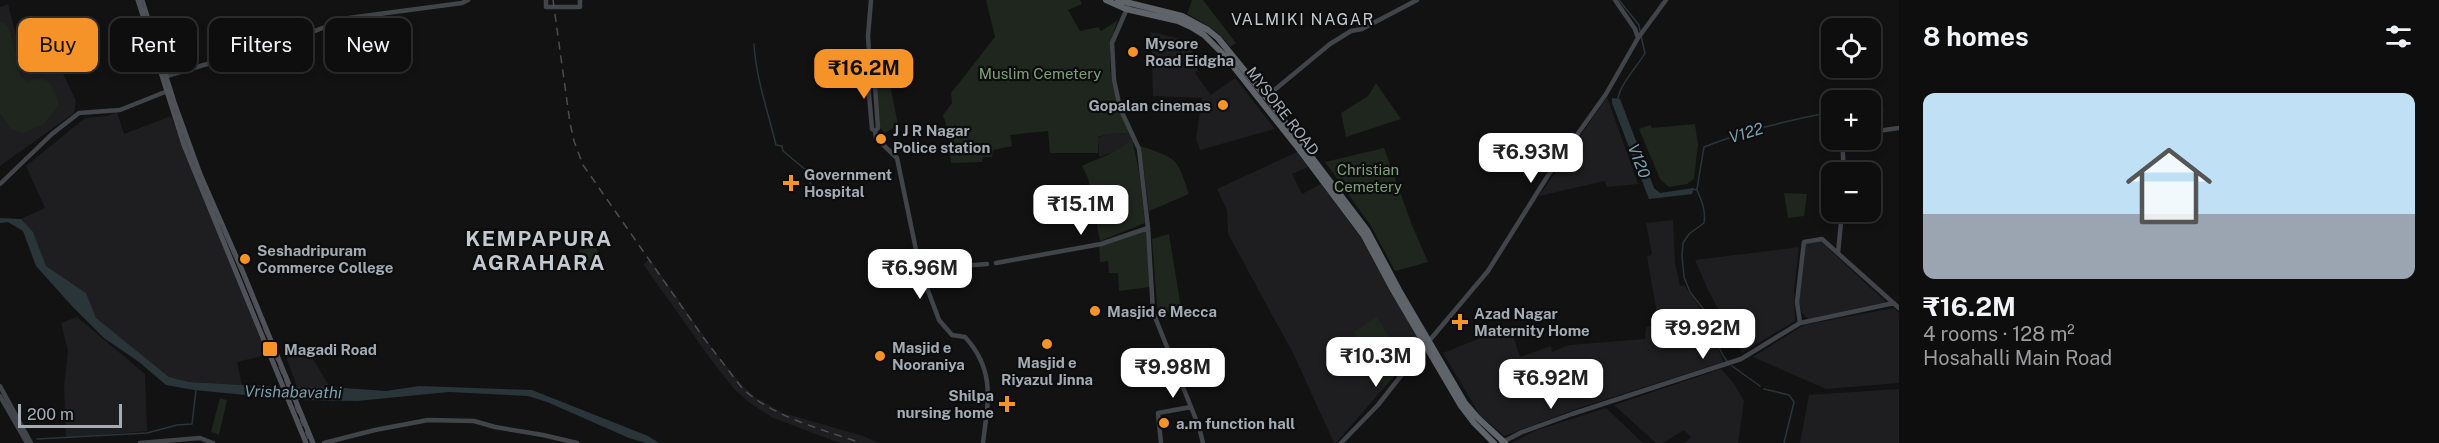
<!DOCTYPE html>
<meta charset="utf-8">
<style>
body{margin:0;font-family:"Public Sans",sans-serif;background:#171717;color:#f1f3f6;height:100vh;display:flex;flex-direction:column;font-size:22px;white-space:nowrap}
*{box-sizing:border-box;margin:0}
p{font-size:20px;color:#9b9c9e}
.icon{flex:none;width:33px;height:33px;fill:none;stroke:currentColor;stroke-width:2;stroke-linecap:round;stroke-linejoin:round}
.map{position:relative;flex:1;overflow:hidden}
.sheet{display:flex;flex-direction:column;background:#0e0e0e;width:540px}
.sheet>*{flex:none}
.hud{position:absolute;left:18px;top:18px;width:570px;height:54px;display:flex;gap:12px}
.tools{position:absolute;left:1821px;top:18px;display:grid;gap:12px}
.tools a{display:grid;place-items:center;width:60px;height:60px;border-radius:12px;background:#0e0e0e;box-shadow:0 3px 9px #0003,0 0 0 2px #2e2e2e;font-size:30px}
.scale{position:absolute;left:18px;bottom:15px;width:104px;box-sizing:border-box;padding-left:6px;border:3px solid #a3abb4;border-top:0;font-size:16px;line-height:21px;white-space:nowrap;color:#a3abb4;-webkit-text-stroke:4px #0d0d0e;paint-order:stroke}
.price{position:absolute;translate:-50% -51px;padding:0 14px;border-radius:12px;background:#fff;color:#222;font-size:20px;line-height:39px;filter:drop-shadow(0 2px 3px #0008)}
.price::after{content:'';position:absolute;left:50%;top:36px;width:18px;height:14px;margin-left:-9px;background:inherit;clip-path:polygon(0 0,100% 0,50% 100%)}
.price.selected{background:#f59228;color:#111}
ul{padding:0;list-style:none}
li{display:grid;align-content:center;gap:12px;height:318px;padding:0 24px}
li+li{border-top:2px solid #2e2e2e}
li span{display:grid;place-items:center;height:186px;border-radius:12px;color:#555}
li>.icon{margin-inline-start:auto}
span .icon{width:108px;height:108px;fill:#fffc;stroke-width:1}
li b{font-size:26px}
h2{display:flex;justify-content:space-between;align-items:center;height:72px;padding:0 24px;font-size:26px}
.pill{padding:0 21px;border-radius:12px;background:#0e0e0e;box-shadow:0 3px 9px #0003,0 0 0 2px #2e2e2e;font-size:21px;line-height:54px}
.pill.selected{background:#f59228;color:#111}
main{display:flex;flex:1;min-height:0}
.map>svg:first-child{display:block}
.built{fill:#1e1e20}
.green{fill:#1e261e}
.water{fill:#2a3539}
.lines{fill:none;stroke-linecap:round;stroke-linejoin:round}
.stream{stroke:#2a3539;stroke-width:1.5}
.secondary{stroke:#414449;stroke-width:4.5}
.primary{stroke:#4f5258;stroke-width:5}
.highway{stroke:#5f636a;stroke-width:6}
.rail{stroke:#4a4d52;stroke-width:1.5;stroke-dasharray:8 6;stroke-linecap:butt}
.poi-dot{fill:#f59228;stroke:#0d0d0e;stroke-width:2}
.labels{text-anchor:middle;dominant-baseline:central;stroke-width:4.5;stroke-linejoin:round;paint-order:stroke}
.poi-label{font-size:15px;font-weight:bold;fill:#a3abb4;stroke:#0d0d0e;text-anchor:start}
.park-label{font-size:15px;fill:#7da079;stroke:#0d0d0e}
.street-label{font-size:15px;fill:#a3abb4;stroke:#0d0d0e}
.neighbourhood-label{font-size:16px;letter-spacing:1.5px;fill:#c4c9d0;stroke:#0d0d0e}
.water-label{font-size:16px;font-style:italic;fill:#799fb1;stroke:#0d0d0e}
.district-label{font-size:21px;font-weight:bold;letter-spacing:1.5px;fill:#c4c9d0;stroke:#0d0d0e}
</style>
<main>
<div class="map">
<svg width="1899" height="443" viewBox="0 0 1899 443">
<rect width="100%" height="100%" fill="#121213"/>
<path class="built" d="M8,4L26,74L57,61L76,101L74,113L0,166V7Z
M1151,32L1190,41L1198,71L1195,73L1211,95L1235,78L1275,129L1200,150L1196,139L1202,98L1153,96Z
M1607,97L1638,184L1607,187L1605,181L1539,196Z
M117,112L124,134L171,116L267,355L237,362L242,385L189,382L169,377L95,318L86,293L46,266L21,219L45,208L26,166L85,118L107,116Z
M1130,133L1132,138L1122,149L1099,157L1098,138L1108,134Z
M1297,152L1308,167L1292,174L1302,194L1321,184L1361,238L1421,345L1336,443H1334L1294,355L1228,234L1227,210L1217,189Z
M1673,220L1675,263L1680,286L1684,285L1708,319L1723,362L1579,408L1504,436L1480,415L1443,353L1510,326L1520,357L1551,346L1552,352L1569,345L1645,339L1646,327L1659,325L1647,257L1652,254L1646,223Z
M1820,241L1886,302L1808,319L1802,313L1799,302L1806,244Z
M1799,247L1794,289L1795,321L1742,353L1708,290L1695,260Z
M650,259L715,352L741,384L755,397L783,413L863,436L878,443H840L773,418L750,403L734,389L709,357L643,264Z
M1894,308L1899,313V383L1826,389L1753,357L1804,325Z
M77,317L145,374L147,431L66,438L64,387L68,351L61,323Z
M305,346L330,387H297L284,351Z
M1721,369L1735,385L1744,401L1738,443H1685L1691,437L1684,430L1663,443H1656L1614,405Z
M1899,389V443H1800L1809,395Z
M1606,408L1643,443H1511L1537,430Z"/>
<path class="green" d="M986,0H1080L1082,4L1068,10L1080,31L1098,27L1101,31L1118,20C1102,59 1112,97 1130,133L1108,134L1098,137V153H1050L1048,131L1010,135L1012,146L993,150L992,157H983L982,162L951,163L948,131L943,115L952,103L951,93L995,37Z
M1192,0H1203L1236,43L1230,47C1219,30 1204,23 1187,14Z
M0,23H4L10,30L21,77L27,81C51,74 51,84 59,104L44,124L23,133L11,129L0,113Z
M888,74L898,125L885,133L880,128L875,75Z
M1376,83L1401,119L1346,137L1341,113L1368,96Z
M1695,124L1698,144L1694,179L1687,184L1669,187L1660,179L1639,129L1650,125L1652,128Z
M1132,138L1139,172L1145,223L1100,241L1088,178L1082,166C1102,156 1117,154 1132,138Z
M1141,146C1177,159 1177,157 1189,194L1149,211Z
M1384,148L1412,225L1428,262L1395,271L1371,226L1325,162Z
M1784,193L1807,194L1804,216L1788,218Z
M1146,230L1150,287L1119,291L1118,273H1109L1108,261L1100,262L1099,245Z
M1169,234L1181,308L1158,317L1152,239Z
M597,247L599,269L581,271L579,250Z
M1377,316L1405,365L1385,386L1376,368L1372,369L1354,332Z
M220,398L227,400L219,435L211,432Z"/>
<path class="water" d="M1612,98L1620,99L1654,188L1660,193L1694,188L1692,194L1649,199L1612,103Z
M0,218L21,219L33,232L46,266L86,293L96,318L169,377L189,382L279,387H330L386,391L419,386L532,390L648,436L659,443H646L629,438L547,402L528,396L449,392L357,401L299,400L194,390L166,385L139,362L104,338L71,305L36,266L23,231L8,222L0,223Z"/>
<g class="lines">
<path class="stream" d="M1619,0L1639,25L1640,31
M754,44C756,79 768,111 776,145L782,146L783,151L807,171L812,190
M1618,100C1618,86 1638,66 1645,53L1641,36
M1870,109L1883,110
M1692,189L1697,190C1702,202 1706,210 1704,223L1689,234L1683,243L1682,256L1684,277L1690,292L1705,311
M1697,189L1704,147C1748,130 1785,121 1832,112
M1709,316C1717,330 1716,349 1727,361
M1732,366L1760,386
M1764,389L1789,395L1794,402L1784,443
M37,439L147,433L177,425L192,424L196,390"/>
<path class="secondary" d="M546,0V7H580V0
M871,0L868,36L870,67L867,71L872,129L875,131L876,138L897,158L920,269L939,320L952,335L965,337C996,371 988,401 983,443
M1615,0L1635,29L1638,38
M1129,4L1112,43L1114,80L1120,108L1139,149L1148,228L1153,312L1199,427L1203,443
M870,67L874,73L878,128L875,131
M167,76L304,35L349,18L462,3L468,0
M1266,97L1330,44L1351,31L1362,29L1417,0
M1870,132L1899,128
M1842,140L1844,172
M0,184L52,134L79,113L120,110L170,90
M1838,253L1842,212
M996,263L1101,244L1148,228
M920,269L987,264
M1800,323L1797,302L1804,242L1822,239L1899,308
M1429,341L1488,271L1547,177L1606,94L1638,38L1666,0
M0,386L31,443
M0,396L27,443
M140,443L200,438L213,443
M324,443L375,430L428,420L474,421L495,427L543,435L577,443
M1161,443L1158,413L1191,407
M1341,443L1378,405L1425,345
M1501,443L1522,432L1572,414L1741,359L1800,323L1894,303"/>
<path class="primary" d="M138,0L184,145L306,443
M142,0L174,102L200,174L242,270L313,443"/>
<path class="highway" d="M1106,0L1126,9L1178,21L1191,27L1204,35L1225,56L1298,148L1364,236L1393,290L1461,406L1474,423L1494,443
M1118,0L1182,16L1208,30L1218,38L1266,97L1367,230L1399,290L1465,403L1478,418L1505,443"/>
<path class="rail" d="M142,0L172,103L193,163L240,269L310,443
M553,0L570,123L574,141L583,165L703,337L742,388C773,417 821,429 861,443"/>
</g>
<g class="poi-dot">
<circle cx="1133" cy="52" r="6"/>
<circle cx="1223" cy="105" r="6"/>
<circle cx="881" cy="139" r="6"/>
<path d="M788 174h6v6h6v6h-6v6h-6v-6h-6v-6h6z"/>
<circle cx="245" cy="259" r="6"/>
<circle cx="1095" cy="311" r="6"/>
<path d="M1457 313h6v6h6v6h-6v6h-6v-6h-6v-6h6z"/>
<circle cx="1047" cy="344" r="6"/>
<rect x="262" y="341" width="16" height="16" rx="3"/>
<circle cx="880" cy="356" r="6"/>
<path d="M1004 395h6v6h6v6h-6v6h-6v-6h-6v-6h6z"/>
<circle cx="1164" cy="423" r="6"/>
</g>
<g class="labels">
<g class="poi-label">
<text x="1145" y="43">Mysore<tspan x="1145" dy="17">Road Eidgha</tspan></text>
<text x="1211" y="105" text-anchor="end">Gopalan cinemas</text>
<text x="893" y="130">J J R Nagar<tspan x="893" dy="17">Police station</tspan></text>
<text x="804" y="174">Government<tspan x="804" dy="17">Hospital</tspan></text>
<text x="257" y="250">Seshadripuram<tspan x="257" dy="17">Commerce College</tspan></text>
<text x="1107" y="311">Masjid e Mecca</text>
<text x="1474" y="313">Azad Nagar<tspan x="1474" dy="17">Maternity Home</tspan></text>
<text x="892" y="347">Masjid e<tspan x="892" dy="17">Nooraniya</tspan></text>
<text x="284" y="349">Magadi Road</text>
<text x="1047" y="362" text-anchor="middle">Masjid e<tspan x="1047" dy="17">Riyazul Jinna</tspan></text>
<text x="994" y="395" text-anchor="end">Shilpa<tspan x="994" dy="17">nursing home</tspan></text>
<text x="1176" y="423">a.m function hall</text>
</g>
<g class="park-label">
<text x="1040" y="73">Muslim Cemetery</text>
<text x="1368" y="169">Christian<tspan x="1368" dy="17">Cemetery</tspan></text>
</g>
<g class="street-label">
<text transform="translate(1283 111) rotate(52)">MYSORE ROAD</text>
</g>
<g class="neighbourhood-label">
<text x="1303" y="19">VALMIKI NAGAR</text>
</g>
<g class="water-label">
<text transform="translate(1746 133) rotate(-17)">V122</text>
<text transform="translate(1639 161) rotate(69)">V120</text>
<text transform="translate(293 392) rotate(1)">Vrishabavathi</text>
</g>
<g class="district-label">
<text x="539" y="238">KEMPAPURA<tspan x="539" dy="24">AGRAHARA</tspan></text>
</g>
</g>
</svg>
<div class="tools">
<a><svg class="icon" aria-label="locate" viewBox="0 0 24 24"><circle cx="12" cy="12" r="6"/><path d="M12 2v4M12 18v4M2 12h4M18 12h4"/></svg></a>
<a>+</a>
<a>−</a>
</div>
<div class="scale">200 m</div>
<b class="price selected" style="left:864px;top:100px">₹16.2M</b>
<b class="price" style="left:1531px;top:184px">₹6.93M</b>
<b class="price" style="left:1081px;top:236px">₹15.1M</b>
<b class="price" style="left:920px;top:300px">₹6.96M</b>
<b class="price" style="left:1703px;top:360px">₹9.92M</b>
<b class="price" style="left:1376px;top:388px">₹10.3M</b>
<b class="price" style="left:1173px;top:399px">₹9.98M</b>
<b class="price" style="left:1551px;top:410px">₹6.92M</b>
<div class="hud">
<a class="pill selected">Buy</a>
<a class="pill">Rent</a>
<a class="pill">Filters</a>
<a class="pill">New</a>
</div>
</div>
<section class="sheet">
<h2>8 homes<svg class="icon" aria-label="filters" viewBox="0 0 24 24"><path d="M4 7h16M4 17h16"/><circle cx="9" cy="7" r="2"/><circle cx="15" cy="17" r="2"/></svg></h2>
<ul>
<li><span style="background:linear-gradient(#bfe0f5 65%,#9aa5b1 0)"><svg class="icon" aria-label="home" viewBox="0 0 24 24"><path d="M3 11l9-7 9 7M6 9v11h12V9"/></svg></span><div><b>₹16.2M</b><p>4 rooms · 128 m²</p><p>Hosahalli Main Road</p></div></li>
</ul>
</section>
</main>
